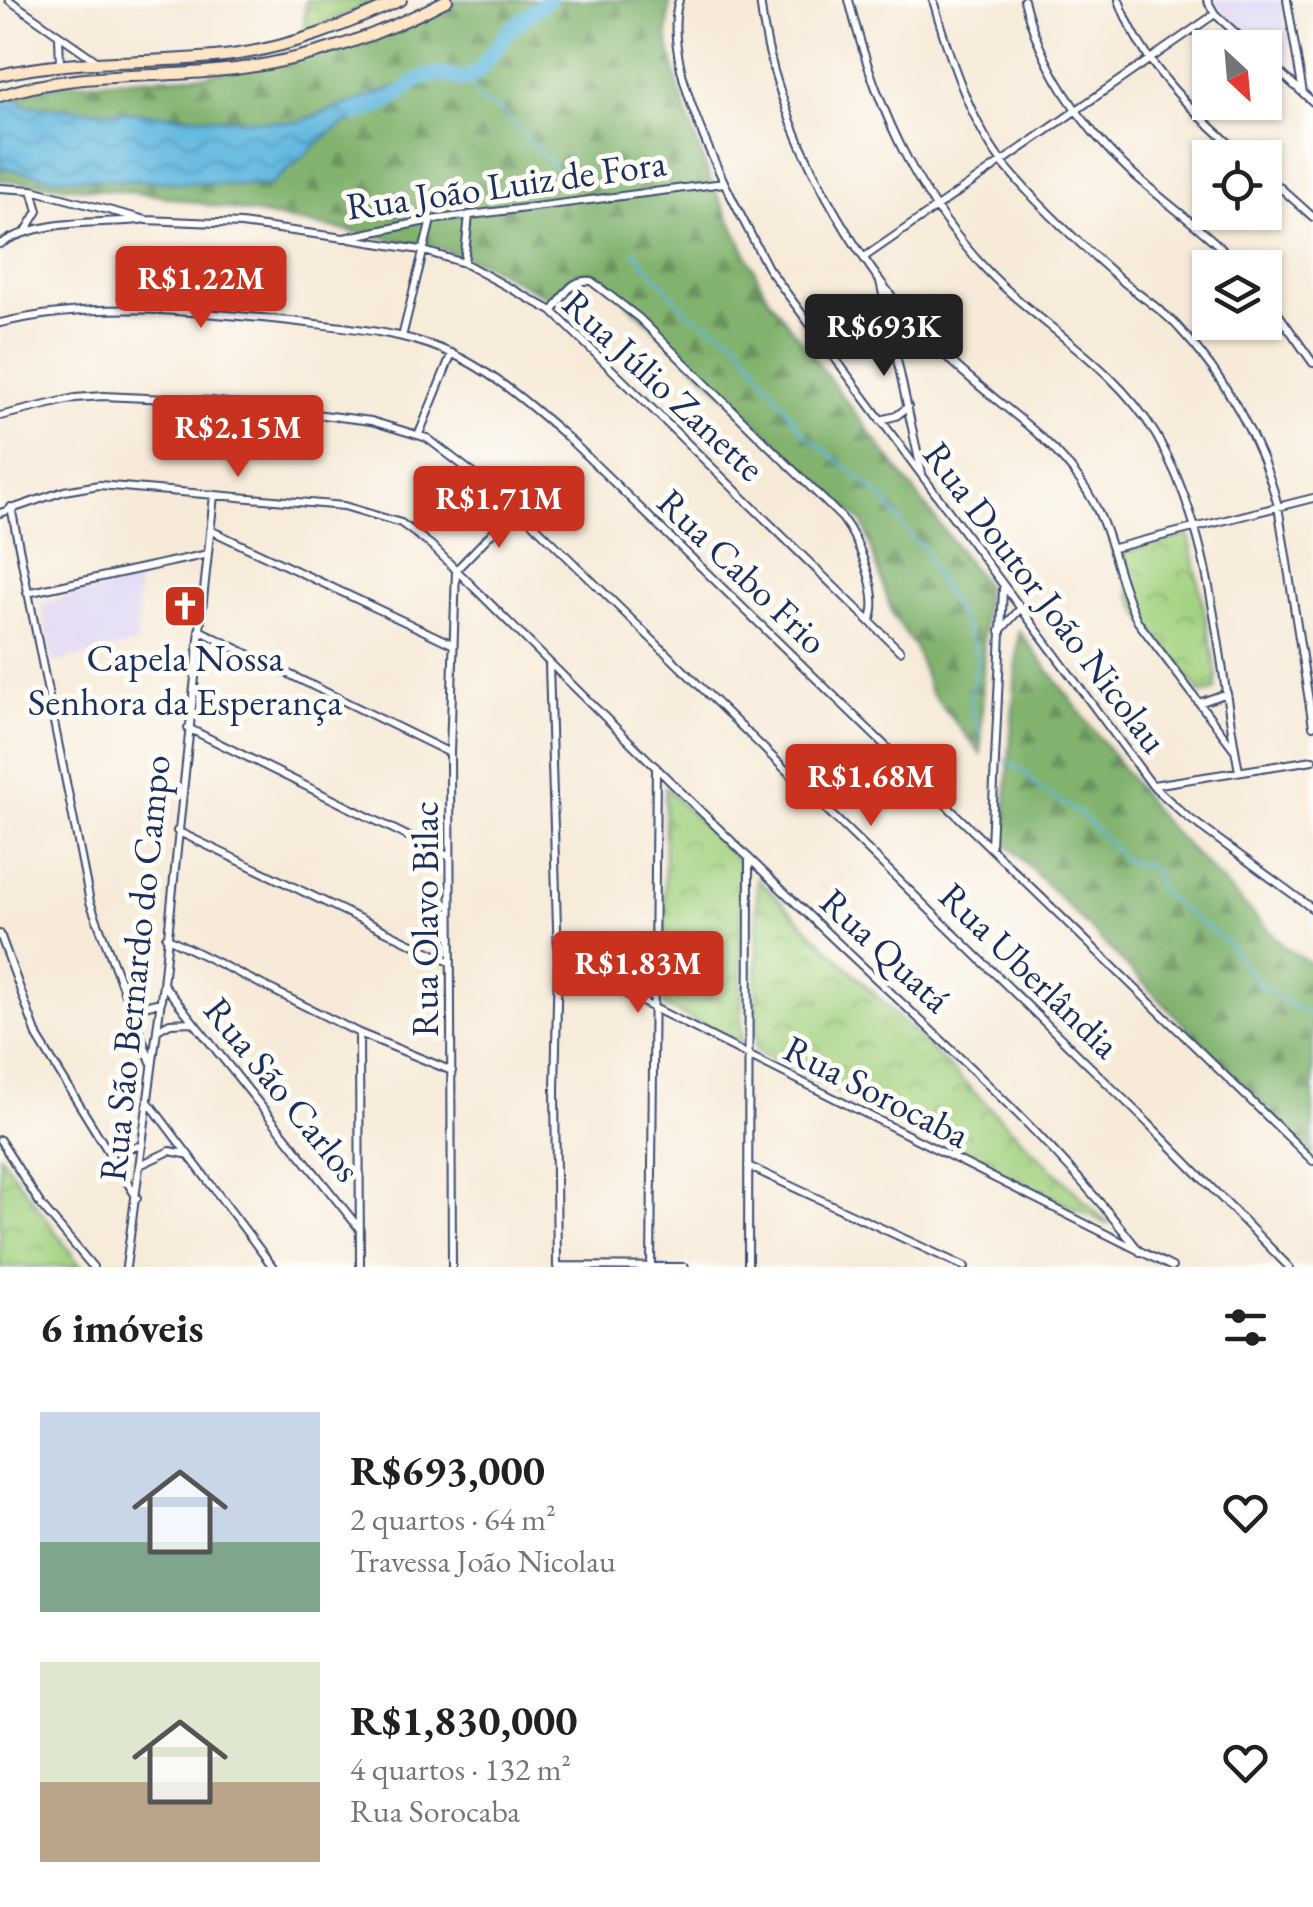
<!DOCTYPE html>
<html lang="pt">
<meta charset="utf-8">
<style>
body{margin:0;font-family:"EB Garamond",serif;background:#f2f2f2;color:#202124;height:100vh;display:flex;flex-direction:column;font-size:38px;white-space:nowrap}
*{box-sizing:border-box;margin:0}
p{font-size:32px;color:#757577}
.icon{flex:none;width:55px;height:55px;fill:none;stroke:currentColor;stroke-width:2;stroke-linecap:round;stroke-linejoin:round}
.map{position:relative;height:1267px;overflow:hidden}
.side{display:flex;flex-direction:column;background:#fff;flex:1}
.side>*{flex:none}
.needle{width:65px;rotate:154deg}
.fabs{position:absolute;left:1192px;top:30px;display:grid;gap:20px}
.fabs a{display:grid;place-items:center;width:90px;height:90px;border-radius:0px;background:#fff;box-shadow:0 2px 8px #0004;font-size:50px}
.price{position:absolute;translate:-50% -85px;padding:0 22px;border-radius:10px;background:#c8321e;color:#fff;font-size:32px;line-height:65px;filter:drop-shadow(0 2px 5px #0008)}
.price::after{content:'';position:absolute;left:50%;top:60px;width:30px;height:22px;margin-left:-15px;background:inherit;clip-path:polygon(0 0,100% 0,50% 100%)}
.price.current{background:#222;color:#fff}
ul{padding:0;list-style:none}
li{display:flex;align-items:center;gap:30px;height:250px;padding:0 40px}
li span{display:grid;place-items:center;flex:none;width:280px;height:200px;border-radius:0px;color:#555}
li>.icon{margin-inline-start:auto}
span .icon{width:120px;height:120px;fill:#fffc;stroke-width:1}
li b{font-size:42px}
h2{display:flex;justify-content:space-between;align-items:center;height:120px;padding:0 40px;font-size:42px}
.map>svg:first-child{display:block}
.built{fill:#ded5f5}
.forest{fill:url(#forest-firs);stroke:#4e7166;stroke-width:2.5}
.park{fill:url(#park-crowns);stroke:#5f806e;stroke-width:2.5}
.water{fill:url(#water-waves);stroke:#3f749f;stroke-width:2.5}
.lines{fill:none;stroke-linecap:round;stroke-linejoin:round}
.stream{stroke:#63b9e0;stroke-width:2.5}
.river{stroke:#63b9e0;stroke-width:15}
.street-casing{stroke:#3c4b70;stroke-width:10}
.secondary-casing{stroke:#3c4b70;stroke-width:14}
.street{stroke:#fff;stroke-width:6}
.secondary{stroke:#fde5c5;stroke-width:10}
.labels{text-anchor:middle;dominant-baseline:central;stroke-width:10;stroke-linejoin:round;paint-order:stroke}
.street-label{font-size:38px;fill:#1b2f5e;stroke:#fdfcf7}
.poi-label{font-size:38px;fill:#1b2f5e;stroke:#fdfcf7}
</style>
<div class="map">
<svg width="1313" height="1267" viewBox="0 0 1313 1267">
<defs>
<pattern id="forest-firs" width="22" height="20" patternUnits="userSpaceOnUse" patternTransform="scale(2.5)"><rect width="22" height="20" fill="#82b36e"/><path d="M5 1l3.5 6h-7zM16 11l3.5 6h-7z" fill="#6a925e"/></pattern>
<pattern id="park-crowns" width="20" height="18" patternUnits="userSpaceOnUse" patternTransform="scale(2.5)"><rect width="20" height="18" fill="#a3d17f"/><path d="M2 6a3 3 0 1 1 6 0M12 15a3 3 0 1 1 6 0" fill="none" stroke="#84aa6b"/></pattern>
<pattern id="water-waves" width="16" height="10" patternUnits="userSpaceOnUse" patternTransform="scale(2.5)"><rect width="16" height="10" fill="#63b9e0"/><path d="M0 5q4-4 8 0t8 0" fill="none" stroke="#5197b9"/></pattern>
</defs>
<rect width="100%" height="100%" fill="#fdfcf7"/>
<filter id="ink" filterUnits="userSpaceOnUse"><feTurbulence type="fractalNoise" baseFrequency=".01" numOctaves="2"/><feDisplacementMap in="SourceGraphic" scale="20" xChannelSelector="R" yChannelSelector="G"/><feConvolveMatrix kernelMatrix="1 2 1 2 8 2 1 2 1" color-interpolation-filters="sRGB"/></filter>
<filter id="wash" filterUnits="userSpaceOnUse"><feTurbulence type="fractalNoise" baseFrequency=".0048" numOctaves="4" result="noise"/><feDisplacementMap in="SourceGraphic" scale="40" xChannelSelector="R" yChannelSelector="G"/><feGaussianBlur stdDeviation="2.25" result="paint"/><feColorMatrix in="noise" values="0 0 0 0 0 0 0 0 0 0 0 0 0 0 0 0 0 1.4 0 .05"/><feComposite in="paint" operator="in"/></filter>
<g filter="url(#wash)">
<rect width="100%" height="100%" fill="#f7ead8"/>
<path class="built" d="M1213,0H1281L1292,72L1240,31Z
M138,579L137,644L54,663L41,604Z"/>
<path class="forest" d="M457,0H670L667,36L679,90L708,175L767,296L985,585L981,754L930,691L915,647L893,616L863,523L598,275L584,272L572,276L557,302L483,263L438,248L156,195L0,180V102L59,84L207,75L377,34Z
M1019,631L1160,818L1286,948L1313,965V1156L1003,840Z"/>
<path class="park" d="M306,0H378L304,32Z
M1189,535L1217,675L1215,690L1202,695L1143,618L1131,596L1123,552Z
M665,787L740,863L742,1044L664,1006Z
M757,878L1109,1225L756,1051Z
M0,1155L79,1264L82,1267H0Z"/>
<path class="water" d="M439,71L331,132L269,186L49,177L0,167V88L28,106L296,123Z"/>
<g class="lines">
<path class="stream" d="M467,78L483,103L502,111L555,168
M634,251L688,313L738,340L801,430L883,498L909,534L924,548L932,570L959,615L978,655L970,703L979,733
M1005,760L1027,774L1035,786L1082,815L1125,860L1138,866L1146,864L1153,869L1161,893L1226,942L1259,985L1313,1018"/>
<path class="river" d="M358,114C368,110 379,107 389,101C419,81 423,67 463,80L477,73L510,29L548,0"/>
</g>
</g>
<g filter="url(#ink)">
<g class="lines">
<g class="street-casing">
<path id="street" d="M9,0L98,62
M679,0C658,70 736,205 768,268L1152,785L1185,815L1313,909
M760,0C774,129 859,275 953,363C996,403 1048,434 1081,482C1114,528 1114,576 1138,622L1234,749
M849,0C877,114 926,220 1016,298C1066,341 1122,377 1156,435C1215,536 1217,659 1239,771
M933,0C947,50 972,127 1006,167C1042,210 1084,248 1126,284C1144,299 1164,311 1179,328C1225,377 1261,441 1278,506L1313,726
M1024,0C1040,65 1081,126 1129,170C1166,204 1207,231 1241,268
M1119,0C1142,66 1194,113 1246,158
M1207,0L1215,14L1252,48
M1287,0L1303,93
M59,36L60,65
M1265,59L1313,102
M1265,174L1313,217
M0,188L32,190L146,220L241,224L344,238L431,220L724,183
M26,231L38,211L32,190
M350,239L421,250L464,263L552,311L900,651
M0,244C41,219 93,224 140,220
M866,256L1215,14
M464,263L469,215
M880,281L922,474
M1265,295L1313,363
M553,311C564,296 571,278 591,281L639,318L842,518C858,539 882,596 870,621
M0,323C96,300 193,311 290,321C340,327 394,330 441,349C487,367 529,404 566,436L1313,1161
M892,333L913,322
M402,337L431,220
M0,416L75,398L103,396L211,401L371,421L427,438L512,503L1148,1123L1289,1267
M880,420L896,416L908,407
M419,434L452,353
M11,507L90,902L151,1062
M0,513L64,491L99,485L344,506L401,523L431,545C560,673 689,802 821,927C928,1029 1051,1135 1140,1252
M210,530L452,644
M1114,548L1313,498
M456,570L517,507
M27,593L208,554
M199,630L450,753
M1000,631L1020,609
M549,664L558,960L555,1090L557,1267
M1199,703L1227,693
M188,728L450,857
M1153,785L1313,760
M177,831L450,962
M991,846L1003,589
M0,934L38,1038L137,1198
M166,937L359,1033L452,1071
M558,960L1172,1267
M163,984L359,1228
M129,1005L139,1007L161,1002
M159,1029L170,1023L193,1022
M359,1033L360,1267
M150,1104L273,1267
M0,1140L41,1205L93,1267
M105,1146L115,1149L142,1146
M142,1164L170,1151L185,1154
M748,1166L965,1267
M557,1266L685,1267
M126,1267L163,984L214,495
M452,1267L450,753L456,570
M651,1267L656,767
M748,1267L749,860"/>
</g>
<g class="secondary-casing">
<path id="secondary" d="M0,75C76,57 155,65 232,55C292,47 346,25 401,0
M0,96C67,73 136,78 205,72C290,66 372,40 447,0"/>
</g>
<use href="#street" class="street"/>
<use href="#secondary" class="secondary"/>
</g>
</g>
<defs>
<g id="church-square" transform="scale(2.25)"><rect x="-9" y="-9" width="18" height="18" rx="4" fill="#c8321e" stroke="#fdfcf7"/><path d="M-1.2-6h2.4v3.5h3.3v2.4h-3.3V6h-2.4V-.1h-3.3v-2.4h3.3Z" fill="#fff"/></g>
</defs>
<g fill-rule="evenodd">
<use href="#church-square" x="185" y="606"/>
</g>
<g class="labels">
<g class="street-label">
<text transform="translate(506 184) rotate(-8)">Rua João Luiz de Fora</text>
<text transform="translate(664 385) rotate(43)">Rua Júlio Zanette</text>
<text transform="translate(743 571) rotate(44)">Rua Cabo Frio</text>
<text transform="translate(1046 597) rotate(53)">Rua Doutor João Nicolau</text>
<text transform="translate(424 919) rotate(-90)">Rua Olavo Bilac</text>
<text transform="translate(886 950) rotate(43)">Rua Quatá</text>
<text transform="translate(134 968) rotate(-84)">Rua São Bernardo do Campo</text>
<text transform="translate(1030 970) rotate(44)">Rua Uberlândia</text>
<text transform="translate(283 1089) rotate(51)">Rua São Carlos</text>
<text transform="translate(877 1091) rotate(27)">Rua Sorocaba</text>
</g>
<g class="poi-label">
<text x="185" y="657">Capela Nossa<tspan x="185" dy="44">Senhora da Esperança</tspan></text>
</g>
</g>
</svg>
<div class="fabs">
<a><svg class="needle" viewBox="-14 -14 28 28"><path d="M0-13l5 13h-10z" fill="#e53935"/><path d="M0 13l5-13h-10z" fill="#757577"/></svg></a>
<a><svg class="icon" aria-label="locate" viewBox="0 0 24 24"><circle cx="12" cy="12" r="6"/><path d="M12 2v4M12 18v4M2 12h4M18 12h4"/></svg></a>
<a><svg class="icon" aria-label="layers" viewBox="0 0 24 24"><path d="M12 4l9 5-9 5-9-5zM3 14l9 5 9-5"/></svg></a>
</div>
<b class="price" style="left:201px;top:331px">R$1.22M</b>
<b class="price current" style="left:884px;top:379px">R$693K</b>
<b class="price" style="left:238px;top:480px">R$2.15M</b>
<b class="price" style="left:499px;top:551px">R$1.71M</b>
<b class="price" style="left:871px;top:829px">R$1.68M</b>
<b class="price" style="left:638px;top:1016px">R$1.83M</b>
</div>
<section class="side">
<h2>6 imóveis<svg class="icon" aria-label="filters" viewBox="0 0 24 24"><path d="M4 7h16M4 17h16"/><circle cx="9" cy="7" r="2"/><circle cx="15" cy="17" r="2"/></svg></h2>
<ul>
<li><span style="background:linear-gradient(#c9d6e8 65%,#7fa58c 0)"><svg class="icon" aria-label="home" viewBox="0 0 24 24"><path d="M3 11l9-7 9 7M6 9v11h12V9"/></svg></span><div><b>R$693,000</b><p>2 quartos · 64 m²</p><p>Travessa João Nicolau</p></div><svg class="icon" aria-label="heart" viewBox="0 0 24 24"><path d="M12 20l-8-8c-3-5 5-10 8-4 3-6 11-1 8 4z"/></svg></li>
<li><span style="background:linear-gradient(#dfe7d0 60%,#b9a48a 0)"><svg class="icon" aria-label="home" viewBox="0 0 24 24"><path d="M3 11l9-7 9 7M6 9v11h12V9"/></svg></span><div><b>R$1,830,000</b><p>4 quartos · 132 m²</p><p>Rua Sorocaba</p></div><svg class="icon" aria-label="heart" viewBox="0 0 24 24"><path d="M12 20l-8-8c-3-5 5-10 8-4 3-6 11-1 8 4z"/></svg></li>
</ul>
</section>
